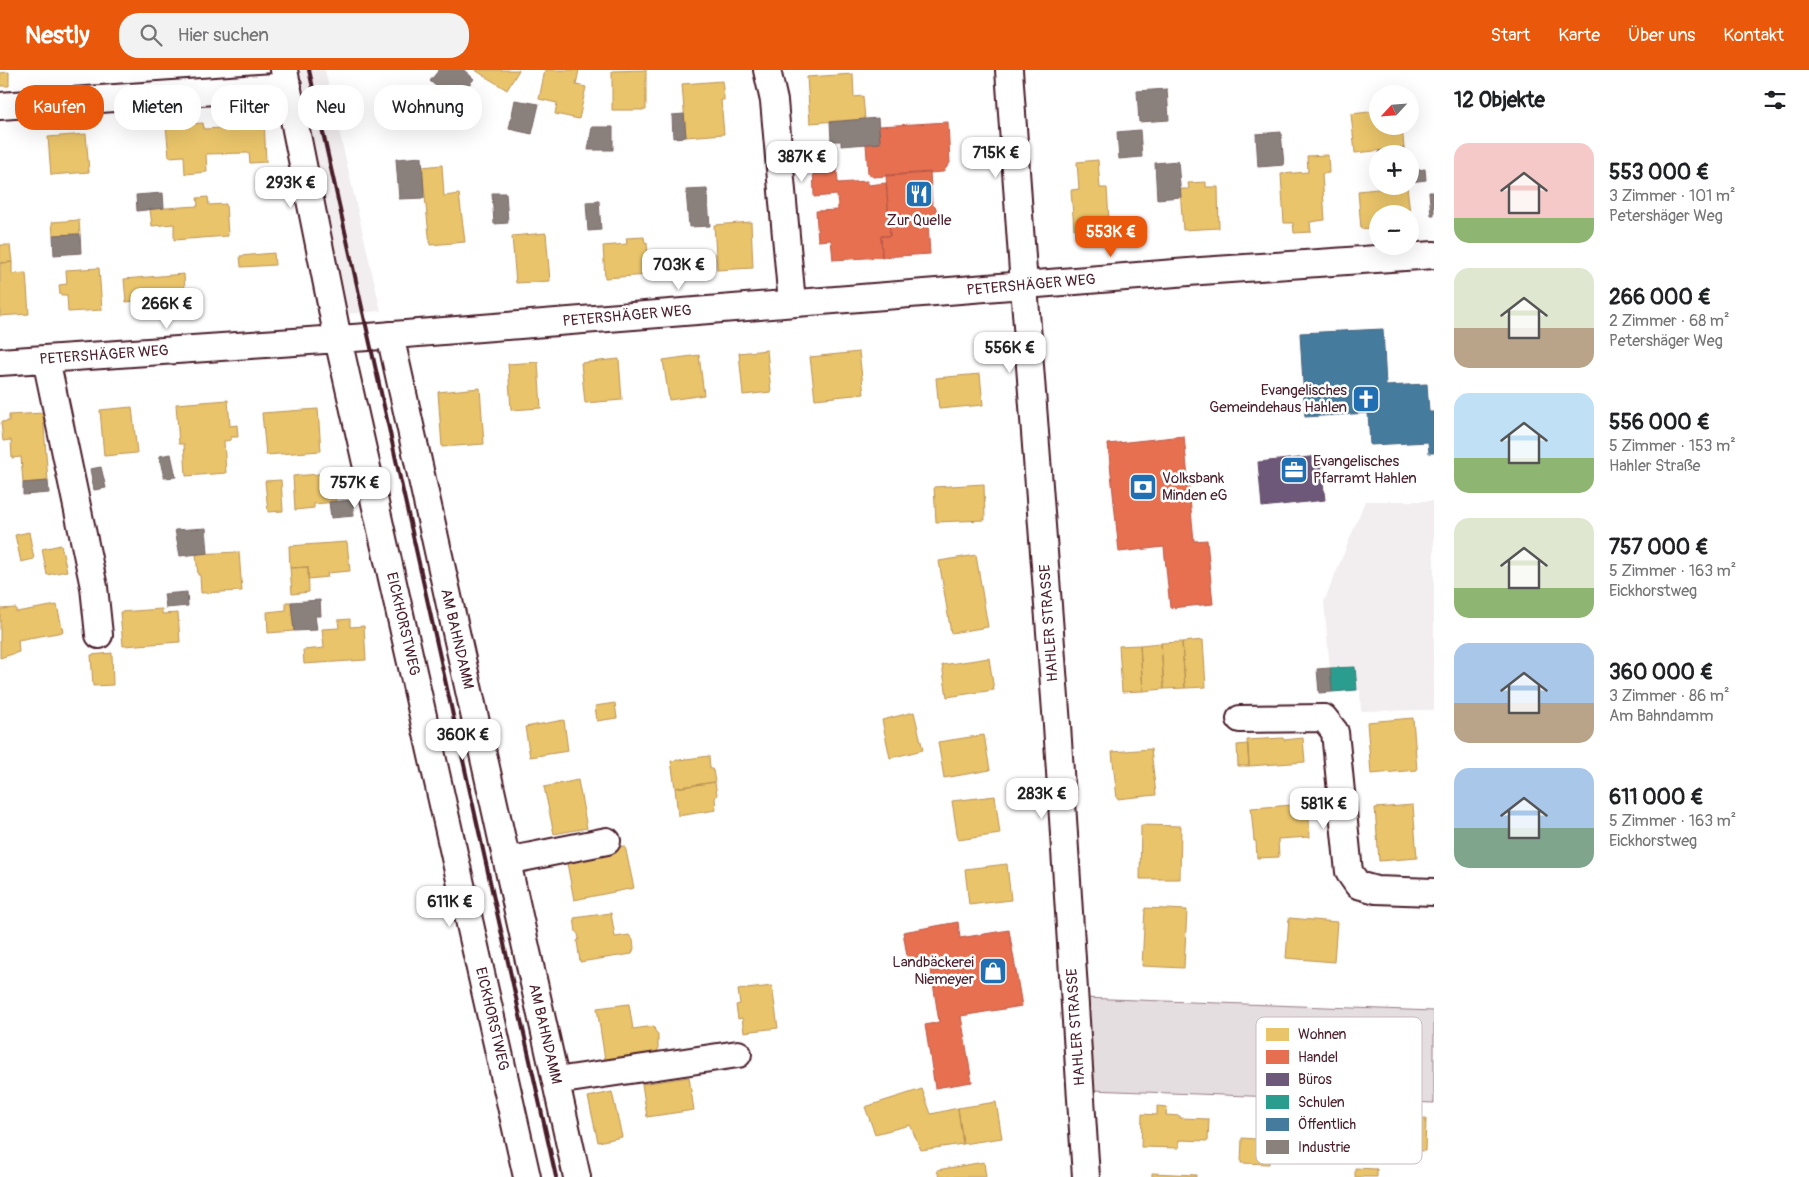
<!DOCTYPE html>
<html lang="de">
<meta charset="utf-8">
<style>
body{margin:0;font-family:Pangolin,sans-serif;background:#f2f2f2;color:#202124;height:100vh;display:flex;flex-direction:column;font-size:19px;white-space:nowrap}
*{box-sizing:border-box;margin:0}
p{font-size:16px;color:#757577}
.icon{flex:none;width:28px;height:28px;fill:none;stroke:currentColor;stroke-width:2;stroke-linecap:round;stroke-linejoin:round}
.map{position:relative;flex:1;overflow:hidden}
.sheet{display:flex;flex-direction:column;background:#fff;width:375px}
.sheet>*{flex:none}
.banner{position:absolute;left:15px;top:15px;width:475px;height:45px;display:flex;gap:10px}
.needle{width:32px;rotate:244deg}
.controls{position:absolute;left:1369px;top:15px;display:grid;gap:10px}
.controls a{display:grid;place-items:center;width:50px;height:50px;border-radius:50%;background:#fff;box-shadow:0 5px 20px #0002;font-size:25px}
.price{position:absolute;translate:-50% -42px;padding:0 11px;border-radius:10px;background:#fff;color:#222;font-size:16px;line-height:32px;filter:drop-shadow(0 1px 2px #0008)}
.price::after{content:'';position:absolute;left:50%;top:30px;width:15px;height:11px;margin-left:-8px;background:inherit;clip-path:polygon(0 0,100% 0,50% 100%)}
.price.on{background:#ea580c;color:#fff}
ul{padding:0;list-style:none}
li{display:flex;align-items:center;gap:15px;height:125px;padding:0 20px}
li span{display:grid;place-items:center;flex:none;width:140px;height:100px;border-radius:15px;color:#555}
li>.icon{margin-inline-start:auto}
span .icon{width:60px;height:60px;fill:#fffc;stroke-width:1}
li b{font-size:21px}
h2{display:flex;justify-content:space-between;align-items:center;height:60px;padding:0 20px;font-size:21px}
.tag{padding:0 18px;border-radius:20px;background:#fff;box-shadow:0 5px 20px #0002;font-size:18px;line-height:45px}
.tag.on{background:#ea580c;color:#fff}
header{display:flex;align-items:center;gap:30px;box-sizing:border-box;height:70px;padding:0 25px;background:#ea580c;color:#fff}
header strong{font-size:24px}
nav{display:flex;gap:28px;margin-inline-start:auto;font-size:18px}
.search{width:350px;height:45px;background:#f2f2f2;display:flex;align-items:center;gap:12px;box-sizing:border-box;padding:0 18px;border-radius:20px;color:#757577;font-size:19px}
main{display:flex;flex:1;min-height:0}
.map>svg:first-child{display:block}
.built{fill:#f2eeef}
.green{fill:#e5dee0;stroke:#987e86}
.homes{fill:#e9c46a;stroke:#b99257}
.shops{fill:#e76f51;stroke:#b85746}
.offices{fill:#6d597a;stroke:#624862}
.schools{fill:#2a9d8f;stroke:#347771}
.public{fill:#457b9d;stroke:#465f7b}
.industry{fill:#8a817c;stroke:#776464}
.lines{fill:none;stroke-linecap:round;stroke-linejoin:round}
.minor-casing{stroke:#4a1f2b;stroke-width:30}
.minor{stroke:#fff;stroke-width:26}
.rail{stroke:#4a1f2b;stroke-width:4}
.labels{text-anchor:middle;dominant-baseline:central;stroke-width:5;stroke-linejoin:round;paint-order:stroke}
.poi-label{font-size:15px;fill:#4a1f2b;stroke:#fff;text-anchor:end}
.street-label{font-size:15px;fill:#4a1f2b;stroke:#fff}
.key{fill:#fff;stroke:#c9bcbf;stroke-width:1}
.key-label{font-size:14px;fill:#4a1f2b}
</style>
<header>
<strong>Nestly</strong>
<div class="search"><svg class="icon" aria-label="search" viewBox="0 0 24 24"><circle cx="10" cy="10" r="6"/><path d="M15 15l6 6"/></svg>Hier suchen</div>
<nav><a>Start</a><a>Karte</a><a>Über uns</a><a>Kontakt</a></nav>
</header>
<main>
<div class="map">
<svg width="1434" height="1107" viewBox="0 0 1434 1107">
<rect width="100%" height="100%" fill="#fff"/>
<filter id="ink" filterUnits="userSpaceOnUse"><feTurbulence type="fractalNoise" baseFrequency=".02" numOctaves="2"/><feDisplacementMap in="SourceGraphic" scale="10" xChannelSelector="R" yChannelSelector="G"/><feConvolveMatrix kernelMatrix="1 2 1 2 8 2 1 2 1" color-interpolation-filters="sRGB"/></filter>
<g filter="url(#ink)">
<path class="built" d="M295,0H325L381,241L346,244Z
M1365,431H1434V640L1361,641L1360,620L1332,622L1324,532Z"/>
<path class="green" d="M1083,928L1434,941V1033L1091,1020Z"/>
<path class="homes" d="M475,0H519L507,20Z
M545,0H579L576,15L586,17L579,49L555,44L557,33L539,29Z
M646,0V40H612V1Z
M9,2V16H0V3Z
M853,4L854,27L863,26L865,49L810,53L807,7Z
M722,11L724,27V30H721L724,64L686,67L682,14Z
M1378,41V56H1402L1404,78L1355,83L1351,44Z
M246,43L247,50L264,49L266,92L250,93L249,83L206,84L207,102L185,104L184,86L169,87L166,56L203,53L204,59L222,58V52L236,51V44Z
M86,64L89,102L51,105L48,67Z
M1328,85L1329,103L1322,104L1325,150L1310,152L1311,162L1294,163L1293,153H1284L1281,104L1308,102L1307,86Z
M1098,90L1100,118H1107L1110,165L1095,166L1094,158L1074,159L1071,120L1079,119L1077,92Z
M442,95L444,126L459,124L465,172L430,175L422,97Z
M1206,112V117H1218L1219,158L1183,160L1180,119H1189L1188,113Z
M1407,116L1410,144H1378V157L1361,159L1358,121Z
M208,127L209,135L226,134L228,166L174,170V154L152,156L150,139L198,136L197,128Z
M79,150L80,164L53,165L52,152Z
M751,152L753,198L717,200L714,155Z
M546,163L550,211L516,213L512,166Z
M644,167L645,173L647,172L649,205L605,208L603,176L627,174L626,168Z
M0,175H10L12,192L0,193Z
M274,183L275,195L241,197L240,186Z
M12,192V204L26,203L29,244L0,246V193Z
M99,198L102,240L68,242L67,225H60L59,215L67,214L66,200Z
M184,204L186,237L144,240L143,230L126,232L124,209Z
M767,280L771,322L743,325L739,283Z
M859,282L864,324L815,329L810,287Z
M699,285L704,325L669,330L663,290Z
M619,289L622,330L585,333L581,293Z
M538,292L541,338L511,340L508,294Z
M980,304L983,335L939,339L936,308Z
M480,318L484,374L442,377L438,322Z
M228,330L230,356L237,355L238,367H231V370L224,371L226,403L186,406L184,374H179L176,334Z
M132,337L137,383L104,386L100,340Z
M318,339L321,381L266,385L262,343Z
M43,343L48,411L23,413L21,387L12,388L11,370L3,371L1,352L9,351V345Z
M334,403L336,432L314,434V438L295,440L293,406Z
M281,410L283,441L268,442L265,411Z
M984,414L985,450L936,452L934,417Z
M29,462L34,489L21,492L15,465Z
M347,472L350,501L327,503L328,507L308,509V497L290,498L289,476Z
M61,475L67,501L47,505L42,479Z
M239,482L242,521L201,523L200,505H198L196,484Z
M976,485L988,557L951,563L939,491Z
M308,497L309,522L292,524L290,498Z
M286,532H291L294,561L268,563L267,542L286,540Z
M0,535V539L16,538V542L57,535L63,562L18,570L19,582L0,588Z
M162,539V544L178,543L180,572L123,576L120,542Z
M350,549V557L364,556L366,590L304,594L303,580L324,578L322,559L339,558L338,550Z
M1203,570L1206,617L1185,618L1182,572Z
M1182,572L1185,618L1164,619L1161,573Z
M1161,573L1164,619L1143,621L1140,575Z
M1140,575L1143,621L1122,622L1119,576Z
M112,583L113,615L93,616L91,585Z
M989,588L994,620L947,627L942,595Z
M615,633L617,648L597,651L595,636Z
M914,642L923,680L890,688L882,650Z
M1413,648L1417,700L1371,704L1367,652Z
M564,650L568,681L530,687L525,657Z
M984,665L990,700L944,708L938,672Z
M1283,668L1284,670L1303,668L1305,692L1249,696L1247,670Z
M1248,674L1249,696H1238L1237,675Z
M1151,679L1156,725L1117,729L1112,682Z
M709,686L710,698L713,700L715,712L675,718L671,691Z
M578,710L587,758L554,764L544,717Z
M715,712L717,725L715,728L716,740L678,746L675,718Z
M995,726L1000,764L958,770L952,731Z
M1308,734L1310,767L1278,769L1279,787L1257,788L1256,771H1254L1251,738Z
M1413,735L1417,788L1379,791L1375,738Z
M1141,755L1181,756L1180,809H1140Z
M625,776L634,818L574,830L566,788Z
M1007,794L1011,830L969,835L965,799Z
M1145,838L1187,840L1184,898L1142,896Z
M611,843L615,867L629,865L633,870L634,878L632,884L580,892L577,871L579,869L578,864L576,862L574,848Z
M1289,848L1337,852L1334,892L1286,888Z
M772,916L778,958L744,962L742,948L738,949L736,935L740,934L738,920Z
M629,934L633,959L654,956L655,961L658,964V982L605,990L597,938Z
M689,1007L694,1040L647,1047L642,1014Z
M922,1019L931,1044L958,1038L963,1074L921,1080L910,1055L875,1064L865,1037Z
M612,1022L622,1067L598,1072L588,1027Z
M996,1032L1002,1068L963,1074L958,1038Z
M1157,1036L1167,1037L1166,1045L1180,1046V1048L1209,1049L1208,1071L1179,1070V1078L1141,1077L1142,1044L1157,1045Z
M1389,1047L1426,1049L1425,1081L1388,1080Z
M1242,1068L1271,1070L1269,1094L1241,1093Z
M984,1092L986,1107H939L937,1100Z
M1355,1098L1377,1099V1107H1355Z
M1152,1103L1196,1105V1107H1152Z"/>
<path class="shops" d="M948,52L950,93L943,102L873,107L868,103L866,74L880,73L879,56Z
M836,88L838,113L867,111L868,115L886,113L890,166H881L882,187L833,190L831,170L818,171L816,141L838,140L837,125L814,127L813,90Z
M930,102L932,134L936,138L937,148L933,153H928L930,184L882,187L881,166H890L886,105Z
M1184,366L1194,471L1207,470L1213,534L1170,538L1164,477L1119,482L1108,374Z
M958,852L960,868L1009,860L1022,936L961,946L972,1012L935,1018L925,955L939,952L930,894L909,898L903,862Z"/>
<path class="offices" d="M1320,386L1325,430L1262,437L1258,392Z"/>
<path class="schools" d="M1355,597L1357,620L1332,622L1330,598Z"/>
<path class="public" d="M1383,259L1386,316L1427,314L1429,342H1434V383H1429L1428,372L1370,375L1368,343L1305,347L1300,263Z"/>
<path class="industry" d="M439,0H464L474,9L454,32L430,11Z
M1167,19L1169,50L1139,52L1137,21Z
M515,30L539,34L532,64L509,59Z
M684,44L686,67L673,68L672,45Z
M878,48L880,73L841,76V71H831L830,52Z
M592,57H613V80H588Z
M1140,60L1142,87L1119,89L1117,62Z
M1281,62L1284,95L1258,97L1256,64Z
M1404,78V84H1379V81Z
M422,87L424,128L399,129L396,89Z
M1178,91L1181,127L1157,129L1155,93Z
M1425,99L1426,110L1410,112V101Z
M707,119L710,156L689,157L686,120Z
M1429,122H1434V145H1431Z
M163,123L164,138L137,141L136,125Z
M492,123H506L508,153L494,154Z
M599,131L601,160L588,161L586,132Z
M80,164L81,183L54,185L53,165Z
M171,384L176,407L164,408L159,386Z
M101,397L106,418L94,420L90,399Z
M48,411L49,423L23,425V413Z
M353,430L354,446L331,448L329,432Z
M206,458L208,483L180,486L175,460Z
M187,522L188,536L166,538L164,524Z
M320,530L321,546H315L317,560L294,561L291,532Z
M1330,598L1332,622L1319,623L1317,599Z"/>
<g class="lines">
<g class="minor-casing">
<path id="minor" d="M284,0L338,269L527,1107
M767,0L774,31L792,233
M1009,0L1024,216L1057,655L1086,1107
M0,36L288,16
M390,265L577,1107
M46,289L94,517L99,565
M0,292L368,267L1201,201L1434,185
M1240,649L1324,648L1335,662L1349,802L1358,815L1376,820L1434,822
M507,791L607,771
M556,1011L738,984"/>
</g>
<use href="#minor" class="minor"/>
<path class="rail" d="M309,0L556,1107"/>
</g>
</g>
<defs>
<g id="restaurant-square" transform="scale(1.4375)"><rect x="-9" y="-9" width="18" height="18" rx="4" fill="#1f6fb2" stroke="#fff"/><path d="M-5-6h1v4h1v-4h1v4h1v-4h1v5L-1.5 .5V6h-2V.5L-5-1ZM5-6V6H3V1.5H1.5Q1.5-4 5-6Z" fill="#fff"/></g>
<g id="church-square" transform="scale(1.4375)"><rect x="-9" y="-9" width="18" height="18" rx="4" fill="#1f6fb2" stroke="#fff"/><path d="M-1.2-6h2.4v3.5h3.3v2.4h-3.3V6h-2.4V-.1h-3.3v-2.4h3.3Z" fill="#fff"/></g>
<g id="office-square" transform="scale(1.4375)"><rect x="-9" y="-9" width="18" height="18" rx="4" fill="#1f6fb2" stroke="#fff"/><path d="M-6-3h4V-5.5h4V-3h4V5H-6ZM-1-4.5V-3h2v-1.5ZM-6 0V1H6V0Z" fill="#fff"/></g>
<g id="bank-square" transform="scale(1.4375)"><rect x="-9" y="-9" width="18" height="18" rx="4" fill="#1f6fb2" stroke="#fff"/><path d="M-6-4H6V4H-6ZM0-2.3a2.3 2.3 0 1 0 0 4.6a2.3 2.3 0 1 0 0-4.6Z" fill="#fff"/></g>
<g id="shop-square" transform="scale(1.4375)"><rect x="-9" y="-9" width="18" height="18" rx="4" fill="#1f6fb2" stroke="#fff"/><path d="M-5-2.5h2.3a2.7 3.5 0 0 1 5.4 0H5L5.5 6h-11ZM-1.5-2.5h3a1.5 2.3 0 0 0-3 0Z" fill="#fff"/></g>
</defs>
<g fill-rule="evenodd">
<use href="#restaurant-square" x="919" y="124"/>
<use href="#church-square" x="1366" y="329"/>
<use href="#office-square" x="1294" y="400"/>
<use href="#bank-square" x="1143" y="417"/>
<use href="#shop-square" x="993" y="901"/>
</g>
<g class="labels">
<g class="poi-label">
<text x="919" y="150" text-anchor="middle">Zur Quelle</text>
<text x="1347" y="320">Evangelisches<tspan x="1347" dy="17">Gemeindehaus Hahlen</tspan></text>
<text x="1313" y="391" text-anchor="start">Evangelisches<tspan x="1313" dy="17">Pfarramt Hahlen</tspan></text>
<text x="1162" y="408" text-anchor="start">Volksbank<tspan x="1162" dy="17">Minden eG</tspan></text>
<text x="974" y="892">Landbäckerei<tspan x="974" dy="17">Niemeyer</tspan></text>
</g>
<g class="street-label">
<text transform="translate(1031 215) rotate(-5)">PETERSHÄGER WEG</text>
<text transform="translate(627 246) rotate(-5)">PETERSHÄGER WEG</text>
<text transform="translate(104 285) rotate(-4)">PETERSHÄGER WEG</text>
<text transform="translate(1049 553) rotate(-94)">HAHLER STRASSE</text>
<text transform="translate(403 554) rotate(77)">EICKHORSTWEG</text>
<text transform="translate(457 569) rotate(77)">AM BAHNDAMM</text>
<text transform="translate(492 949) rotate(77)">EICKHORSTWEG</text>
<text transform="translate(1076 957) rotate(-94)">HAHLER STRASSE</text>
<text transform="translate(545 964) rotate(77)">AM BAHNDAMM</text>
</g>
</g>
<rect x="1256" y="947" width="166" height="147" rx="8" class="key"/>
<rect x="1266" y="958" width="23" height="13" fill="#e9c46a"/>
<rect x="1266" y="980" width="23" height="14" fill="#e76f51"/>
<rect x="1266" y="1003" width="23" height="13" fill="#6d597a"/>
<rect x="1266" y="1025" width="23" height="14" fill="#2a9d8f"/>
<rect x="1266" y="1048" width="23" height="13" fill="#457b9d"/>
<rect x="1266" y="1070" width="23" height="14" fill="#8a817c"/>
<g class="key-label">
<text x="1298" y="969">Wohnen</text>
<text x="1298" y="992">Handel</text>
<text x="1298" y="1014">Büros</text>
<text x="1298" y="1037">Schulen</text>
<text x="1298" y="1059">Öffentlich</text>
<text x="1298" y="1082">Industrie</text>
</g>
</svg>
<div class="controls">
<a><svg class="needle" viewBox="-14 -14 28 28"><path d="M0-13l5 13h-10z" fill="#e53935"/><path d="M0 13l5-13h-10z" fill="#757577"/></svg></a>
<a>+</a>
<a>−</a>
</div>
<b class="price" style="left:996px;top:109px">715K €</b>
<b class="price" style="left:802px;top:113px">387K €</b>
<b class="price" style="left:291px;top:139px">293K €</b>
<b class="price on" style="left:1111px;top:188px">553K €</b>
<b class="price" style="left:679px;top:221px">703K €</b>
<b class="price" style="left:167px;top:260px">266K €</b>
<b class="price" style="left:1010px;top:304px">556K €</b>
<b class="price" style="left:355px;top:439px">757K €</b>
<b class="price" style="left:463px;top:691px">360K €</b>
<b class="price" style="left:1042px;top:750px">283K €</b>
<b class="price" style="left:1324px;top:760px">581K €</b>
<b class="price" style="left:450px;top:858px">611K €</b>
<div class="banner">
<a class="tag on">Kaufen</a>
<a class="tag">Mieten</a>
<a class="tag">Filter</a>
<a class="tag">Neu</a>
<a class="tag">Wohnung</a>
</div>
</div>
<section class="sheet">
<h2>12 Objekte<svg class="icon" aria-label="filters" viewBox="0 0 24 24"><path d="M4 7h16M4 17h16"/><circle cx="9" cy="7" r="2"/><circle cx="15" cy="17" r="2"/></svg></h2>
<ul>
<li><span style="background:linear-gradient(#f6c9c9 75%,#8fb573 0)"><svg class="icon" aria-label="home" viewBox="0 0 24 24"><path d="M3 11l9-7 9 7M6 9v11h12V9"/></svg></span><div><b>553 000 €</b><p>3 Zimmer · 101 m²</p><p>Petershäger Weg</p></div></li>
<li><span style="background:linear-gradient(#dfe7d0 60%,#b9a48a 0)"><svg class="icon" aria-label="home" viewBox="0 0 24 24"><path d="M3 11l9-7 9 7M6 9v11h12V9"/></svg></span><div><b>266 000 €</b><p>2 Zimmer · 68 m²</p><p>Petershäger Weg</p></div></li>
<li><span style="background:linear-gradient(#bfe0f5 65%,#8fb573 0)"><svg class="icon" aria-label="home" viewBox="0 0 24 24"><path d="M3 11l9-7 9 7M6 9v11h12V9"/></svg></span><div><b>556 000 €</b><p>5 Zimmer · 153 m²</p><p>Hahler Straße</p></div></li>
<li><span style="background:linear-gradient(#dfe7d0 70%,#8fb573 0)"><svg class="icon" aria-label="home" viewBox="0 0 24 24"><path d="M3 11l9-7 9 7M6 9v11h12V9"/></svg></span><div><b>757 000 €</b><p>5 Zimmer · 163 m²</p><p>Eickhorstweg</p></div></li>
<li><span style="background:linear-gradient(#a9c7e8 60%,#b9a48a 0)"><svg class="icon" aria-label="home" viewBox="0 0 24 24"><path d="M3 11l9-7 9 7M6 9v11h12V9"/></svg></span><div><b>360 000 €</b><p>3 Zimmer · 86 m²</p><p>Am Bahndamm</p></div></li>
<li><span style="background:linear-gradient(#a9c7e8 60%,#7fa58c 0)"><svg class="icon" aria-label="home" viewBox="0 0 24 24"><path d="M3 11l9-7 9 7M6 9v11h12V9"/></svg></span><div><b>611 000 €</b><p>5 Zimmer · 163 m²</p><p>Eickhorstweg</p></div></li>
</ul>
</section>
</main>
